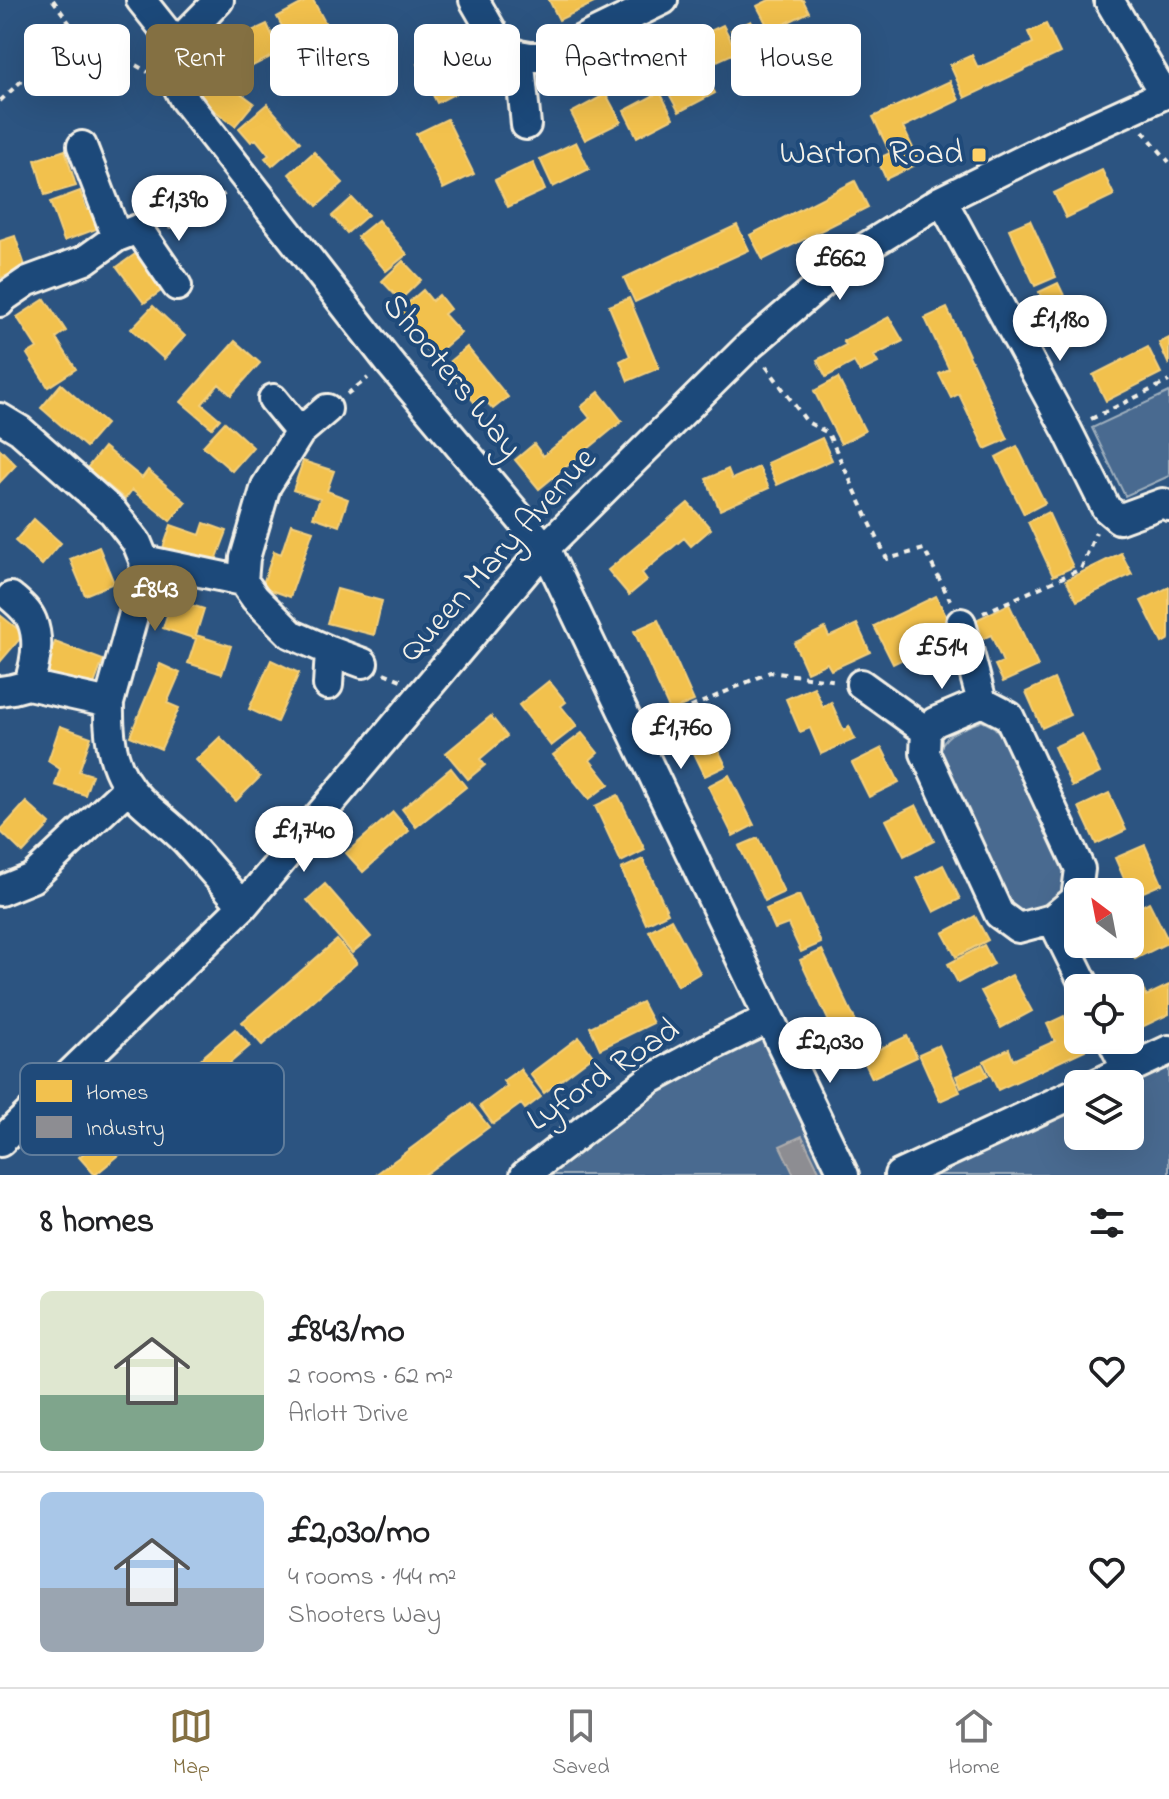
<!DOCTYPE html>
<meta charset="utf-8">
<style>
body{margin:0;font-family:"Indie Flower",sans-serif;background:#f6f6f6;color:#202124;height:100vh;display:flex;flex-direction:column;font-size:30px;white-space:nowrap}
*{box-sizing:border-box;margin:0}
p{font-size:26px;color:#757577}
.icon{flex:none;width:44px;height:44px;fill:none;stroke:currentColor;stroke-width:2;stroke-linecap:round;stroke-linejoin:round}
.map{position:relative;height:1175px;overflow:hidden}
.details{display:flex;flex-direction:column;background:#fff;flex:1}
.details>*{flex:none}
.hud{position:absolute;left:24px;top:24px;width:1122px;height:72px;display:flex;gap:16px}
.needle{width:52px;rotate:328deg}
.buttons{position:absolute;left:1064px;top:878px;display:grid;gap:16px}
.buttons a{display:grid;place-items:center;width:80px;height:80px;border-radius:12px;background:#fff;box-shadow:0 8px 32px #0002;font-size:40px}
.price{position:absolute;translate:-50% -68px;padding:0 18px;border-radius:28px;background:#fff;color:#222;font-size:26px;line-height:52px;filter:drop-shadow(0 2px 4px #0008)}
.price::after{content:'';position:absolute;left:50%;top:48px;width:24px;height:18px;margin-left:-12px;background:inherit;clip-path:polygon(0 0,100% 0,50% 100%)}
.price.active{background:#847042;color:#fff}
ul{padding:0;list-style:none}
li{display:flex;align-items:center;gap:24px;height:200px;padding:0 40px}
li+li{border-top:2px solid #e0e0e0}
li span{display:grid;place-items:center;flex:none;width:224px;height:160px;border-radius:12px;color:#555}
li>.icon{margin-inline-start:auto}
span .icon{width:96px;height:96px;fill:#fffc;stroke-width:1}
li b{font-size:34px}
h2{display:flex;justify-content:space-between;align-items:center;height:96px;padding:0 40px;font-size:34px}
.pill{padding:0 28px;border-radius:12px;background:#fff;box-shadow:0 8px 32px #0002;font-size:28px;line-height:72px}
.pill.active{background:#847042;color:#fff}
.menu{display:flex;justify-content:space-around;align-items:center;height:112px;border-top:2px solid #e0e0e0;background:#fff;font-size:22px;color:#757577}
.menu a{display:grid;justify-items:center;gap:4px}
.menu .active{color:#847042}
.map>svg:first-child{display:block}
.green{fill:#496b90;stroke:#9eaebc;stroke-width:2}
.homes{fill:#f2c14e;stroke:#f3cf7c;stroke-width:2}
.industry{fill:#8d8d92;stroke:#acabac;stroke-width:2}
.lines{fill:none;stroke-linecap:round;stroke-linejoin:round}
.minor-casing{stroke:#f4f1e8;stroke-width:34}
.path{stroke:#f4f1e8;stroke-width:4;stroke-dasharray:6 6;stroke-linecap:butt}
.minor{stroke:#1f4a7a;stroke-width:28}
.poi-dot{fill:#ffd166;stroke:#1f4a7a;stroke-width:3}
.labels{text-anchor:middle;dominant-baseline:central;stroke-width:8;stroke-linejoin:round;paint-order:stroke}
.poi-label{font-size:34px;fill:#f4f1e8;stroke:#1f4a7a;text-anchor:end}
.street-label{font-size:34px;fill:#f4f1e8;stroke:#1f4a7a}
.key{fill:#1f4a7a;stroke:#5f7c9b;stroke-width:2}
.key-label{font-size:22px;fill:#f4f1e8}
</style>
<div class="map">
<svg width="1169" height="1175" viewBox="0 0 1169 1175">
<rect width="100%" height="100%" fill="#2c5481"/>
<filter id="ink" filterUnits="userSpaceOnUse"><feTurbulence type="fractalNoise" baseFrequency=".0125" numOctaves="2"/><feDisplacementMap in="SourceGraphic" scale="16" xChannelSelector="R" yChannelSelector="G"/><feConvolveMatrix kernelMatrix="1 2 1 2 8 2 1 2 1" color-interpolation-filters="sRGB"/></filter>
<g filter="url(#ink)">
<path class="green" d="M1169,392V476L1125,496L1092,428Z
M982,721L994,727L1003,737L1069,880L1071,891L1053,906L1019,917L1010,906L939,754C942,732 963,729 982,721Z
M756,1026L827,1175H536L639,1099Z
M1169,1064V1175H930L1078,1106V1136H1130V1084H1125Z"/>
<path class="homes" d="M308,0H313L326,24L291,43L277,17Z
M549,0H600L559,20Z
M769,0H803L809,12L770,31L757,6Z
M751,21L765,49L745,59L731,30Z
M267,24L280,52L243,71L248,78L238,91L254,103L235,126L195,96L194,74L223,44Z
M1046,24L1060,53L965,98L950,65L972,55L978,68L1033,43L1028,32Z
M723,25L737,52L717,61L704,34Z
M442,51L462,90L437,103L417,64Z
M701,65L715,93L679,112L664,85Z
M950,81L959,100L903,127L920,163L886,179L877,159L890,153L873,117Z
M660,92L673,118L637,137L624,111Z
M606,94L621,122L585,140L571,113Z
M267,104L300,142L272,166L265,158L269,155L256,139L251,142L239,128Z
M447,119L474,174L443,189L416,134Z
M576,142L589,169L553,187L540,159Z
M65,150L76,186L45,195L35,160Z
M314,152L343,183L317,206L289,174Z
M533,162L545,190L508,207L495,180Z
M1102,170L1114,195L1066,218L1054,193Z
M855,181L868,207L763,260L750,235Z
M80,191L87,210L92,208L99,228L64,241L50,202Z
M352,198L368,215L347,233L332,216Z
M378,220L407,254L386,271L357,237Z
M1030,220L1056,277L1035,286L1009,229Z
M737,225L749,250L635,302L624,278Z
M15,236L26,269L0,278V241Z
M141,250L168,286L144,303L117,267Z
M403,261L421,280L400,300L382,281Z
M1058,283L1086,341L1066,350L1039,292Z
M423,290L432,301L439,295L450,309L444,314L461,333L433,357L424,347L427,344L410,324L406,328L394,315Z
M629,298L659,368L628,381L620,361L630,356L609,306Z
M45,299L66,331L56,338L76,369L48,387L27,354L37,348L17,317Z
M153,306L185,336L164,359L131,329Z
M947,308L1008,439L985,449L959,394L951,398L939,374L949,369L925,318Z
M889,317L903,341L874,356L878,363L860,372L854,362L826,377L817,360L846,345L843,341Z
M1169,338V365L1159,343Z
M235,341L260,363L231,395L219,384L202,404L220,419L212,428L181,402Z
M467,347L508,397L493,409L481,396L474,402L453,375L458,371L450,361Z
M1148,347L1161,373L1106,401L1093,375Z
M838,378L865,431L841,444L814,391Z
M61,384L106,424L86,447L41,408Z
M599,392L622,421L539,489L515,460L534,444L543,456L590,418L581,407Z
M225,422L253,447L232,471L203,446Z
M822,438L832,460L777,485L767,463Z
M1017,446L1045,503L1024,514L996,457Z
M104,447L142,478L148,470L186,502L170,521L132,490L125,499L87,468Z
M0,449L16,465L0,482Z
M303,461L334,471L327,491L348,499L339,526L313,517L320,499L293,490Z
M759,467L769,488L720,510L706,479L728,469L732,479Z
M688,503L711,529L691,546L684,538L642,573L647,580L629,595L608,570Z
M1048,512L1073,567L1053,576L1028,522Z
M34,519L61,543L42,565L15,541Z
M204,523L227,531L215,563L196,556L193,562L162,551L171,525L200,535Z
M291,524L313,531L290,597L262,587L274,551L281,554Z
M99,547L114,583L85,595L70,559Z
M1121,553L1132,574L1077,601L1066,580Z
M1169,587V639L1162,643L1141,601Z
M337,589L382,601L374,635L327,623Z
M936,596L955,634L940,641L937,633L907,648L911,655L893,664L874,626Z
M172,599L204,609L196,635L231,646L222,674L188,663L196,639L163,628Z
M1009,604L1038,666L1003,682L995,665L1003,662L991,635L982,639L974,621Z
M0,615L24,634L0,662Z
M658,620L694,701L670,711L634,631Z
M857,624L870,652L831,670L827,663L807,672L794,643L825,628L829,637Z
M55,642L103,660L93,687L75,680L73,685L43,674Z
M271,660L299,673L277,722L249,709Z
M160,664L180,673L167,703L179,708L161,749L130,736Z
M1054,679L1070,715L1042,728L1026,692Z
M549,681L566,702L561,706L577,726L551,746L519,705Z
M814,687L823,707L831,702L844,731L849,726L855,739L821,754L810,728L800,732L786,699Z
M699,710L726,766L705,776L678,720Z
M491,716L507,736L480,759L485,765L468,779L446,753Z
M60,726L91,737L79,771L92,775L85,795L55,785L60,769L48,761Z
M582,733L598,753L590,760L609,784L589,799L553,755Z
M1082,734L1100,773L1072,787L1054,747Z
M220,737L260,777L236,801L196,760Z
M882,748L899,782L869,797L852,763Z
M451,768L466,787L416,827L402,809Z
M729,775L754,825L733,836L708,786Z
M1109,793L1126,830L1096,844L1079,807Z
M618,795L645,850L621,862L595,806Z
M26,802L50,824L23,853L0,831Z
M916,805L934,841L904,856L886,820Z
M393,812L409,831L363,872L346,853Z
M758,838L784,892L765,901L739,846Z
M1145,845L1162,884L1132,897L1115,858Z
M643,859L668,913L646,924L621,869Z
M943,865L960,899L934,912L917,878Z
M325,884L371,937L352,953L307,900Z
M799,895L821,943L801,952L788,924L775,929L766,909Z
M1149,902L1169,942L1135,959L1127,944H1130V912Z
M975,916L988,940L956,957L943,933Z
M671,919L700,973L678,986L649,931Z
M337,940L357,963L262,1045L242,1022Z
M984,945L994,964L958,983L948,964Z
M822,950L860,1030L838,1041L800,960Z
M1012,975L1032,1011L1001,1028L981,991Z
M1141,985L1146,996L1169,985V1014L1142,1027L1130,1002V991Z
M642,1002L653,1023L600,1049L590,1027Z
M1064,1016L1071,1033L1076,1031L1078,1040H1081L1085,1050L998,1090L984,1061L1009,1049L1013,1060L1055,1041L1047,1024Z
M235,1029L250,1046L203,1086L189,1069Z
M907,1036L917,1057L872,1078L862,1057Z
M579,1037L593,1056L544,1093L530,1074Z
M939,1045L960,1092L940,1101L919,1054Z
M982,1064L988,1076L961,1088L956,1076Z
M520,1069L541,1097L525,1109L521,1104L493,1124L480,1106L507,1086L503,1081Z
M471,1104L489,1127L424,1175H375Z
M126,1117L142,1136L95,1175L79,1157Z"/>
<path class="industry" d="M802,1136L821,1175H794L780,1146Z"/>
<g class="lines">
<g class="minor-casing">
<path id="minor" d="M141,0L176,44
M219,0L176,44L174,79L184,99L389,362L545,548L844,1175
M474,0L497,40L507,50L519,55L530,57H542L560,50L663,0
M1109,0L1164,94
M519,55L526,125
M82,146L117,237
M942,200L1067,430L1106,508L1119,519L1163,503L1169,506
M0,302L3,298L28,281L85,260L117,237L138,229L177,286
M273,399L300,432
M327,409L300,432L266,486L245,558L243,581L255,598L291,634L330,651L363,663
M0,418L20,430L113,512L137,543L144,560L145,574L109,703C108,739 113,774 140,800C155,814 171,826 186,841C205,862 224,884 243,906
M144,560L243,581
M961,623L982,702
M861,684L926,731
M28,685L109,703
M328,685L330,651
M0,691L13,689L28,685C35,666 40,641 32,621C28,611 19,604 11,597
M982,702L1009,716L1080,869L1076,899L1052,919L1018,928L999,914L925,753L926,731L935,722Z
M0,891L32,878L129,787
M1052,919L1086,988
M1112,1040L1127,1070
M1096,1084L1169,1050
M0,1142L243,906L545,548L750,345L857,253L942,200L1057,143L1169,92
M525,1175L649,1080L712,1046L769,1018
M899,1175L1078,1092"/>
</g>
<path class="path" d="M53,0L75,31L148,72
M0,101L74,32
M1143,131L1169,162
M168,228L226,193
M766,366L807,422L828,433L887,559L924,549L950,600
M347,394L368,378
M1091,419L1169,381
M983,613L1081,569L1096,532
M384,673L401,680
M658,722L770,672L838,681"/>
<use href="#minor" class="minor"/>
</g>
</g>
<rect class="poi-dot" x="971" y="147" width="16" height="16" rx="4"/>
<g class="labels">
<g class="poi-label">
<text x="963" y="155">Warton Road</text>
</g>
<g class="street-label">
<text transform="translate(451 377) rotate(51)">Shooters Way</text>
<text transform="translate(499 556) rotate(-48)">Queen Mary Avenue</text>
<text transform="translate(604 1076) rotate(-34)">Lyford Road</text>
</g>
</g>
<rect x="20" y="1063" width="264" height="92" rx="12" class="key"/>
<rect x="36" y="1080" width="36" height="22" fill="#f2c14e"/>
<rect x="36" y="1116" width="36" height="22" fill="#8d8d92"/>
<g class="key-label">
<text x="86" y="1099">Homes</text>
<text x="86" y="1135">Industry</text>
</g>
</svg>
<div class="buttons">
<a><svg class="needle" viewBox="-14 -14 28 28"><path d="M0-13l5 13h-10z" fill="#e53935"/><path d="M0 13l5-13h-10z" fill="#757577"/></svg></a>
<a><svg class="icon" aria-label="locate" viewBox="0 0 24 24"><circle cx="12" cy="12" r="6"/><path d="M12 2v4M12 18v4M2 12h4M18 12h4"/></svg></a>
<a><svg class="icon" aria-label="layers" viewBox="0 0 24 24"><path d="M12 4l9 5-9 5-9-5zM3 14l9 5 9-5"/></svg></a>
</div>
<b class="price" style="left:179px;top:243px">£1,390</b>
<b class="price" style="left:840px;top:302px">£662</b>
<b class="price" style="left:1060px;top:363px">£1,180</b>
<b class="price active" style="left:155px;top:633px">£843</b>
<b class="price" style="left:942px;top:691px">£514</b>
<b class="price" style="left:681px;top:771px">£1,760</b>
<b class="price" style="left:304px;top:874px">£1,740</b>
<b class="price" style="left:830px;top:1085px">£2,030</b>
<div class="hud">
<a class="pill">Buy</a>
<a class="pill active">Rent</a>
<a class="pill">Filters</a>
<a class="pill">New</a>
<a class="pill">Apartment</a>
<a class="pill">House</a>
</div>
</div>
<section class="details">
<h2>8 homes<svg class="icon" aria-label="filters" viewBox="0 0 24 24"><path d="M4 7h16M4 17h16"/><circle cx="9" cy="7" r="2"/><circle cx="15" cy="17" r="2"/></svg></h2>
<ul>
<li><span style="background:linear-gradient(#dfe7d0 65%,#7fa58c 0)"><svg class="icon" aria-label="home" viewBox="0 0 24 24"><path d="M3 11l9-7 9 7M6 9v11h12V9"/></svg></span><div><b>£843/mo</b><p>2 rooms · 62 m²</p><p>Arlott Drive</p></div><svg class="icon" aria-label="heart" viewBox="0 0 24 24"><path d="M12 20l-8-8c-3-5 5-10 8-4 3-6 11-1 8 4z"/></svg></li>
<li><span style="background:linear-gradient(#a9c7e8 60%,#9aa5b1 0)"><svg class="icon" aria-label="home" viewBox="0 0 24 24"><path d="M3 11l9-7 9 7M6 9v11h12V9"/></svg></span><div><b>£2,030/mo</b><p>4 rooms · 144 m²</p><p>Shooters Way</p></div><svg class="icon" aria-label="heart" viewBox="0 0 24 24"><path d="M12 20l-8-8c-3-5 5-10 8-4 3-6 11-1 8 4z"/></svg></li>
</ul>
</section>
<nav class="menu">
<a class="active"><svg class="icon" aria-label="map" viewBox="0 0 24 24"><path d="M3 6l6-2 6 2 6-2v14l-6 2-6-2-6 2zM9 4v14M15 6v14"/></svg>Map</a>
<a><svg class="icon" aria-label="saved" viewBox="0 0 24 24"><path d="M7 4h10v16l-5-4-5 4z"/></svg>Saved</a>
<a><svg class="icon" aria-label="home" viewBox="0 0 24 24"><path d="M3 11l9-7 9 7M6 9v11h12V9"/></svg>Home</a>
</nav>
